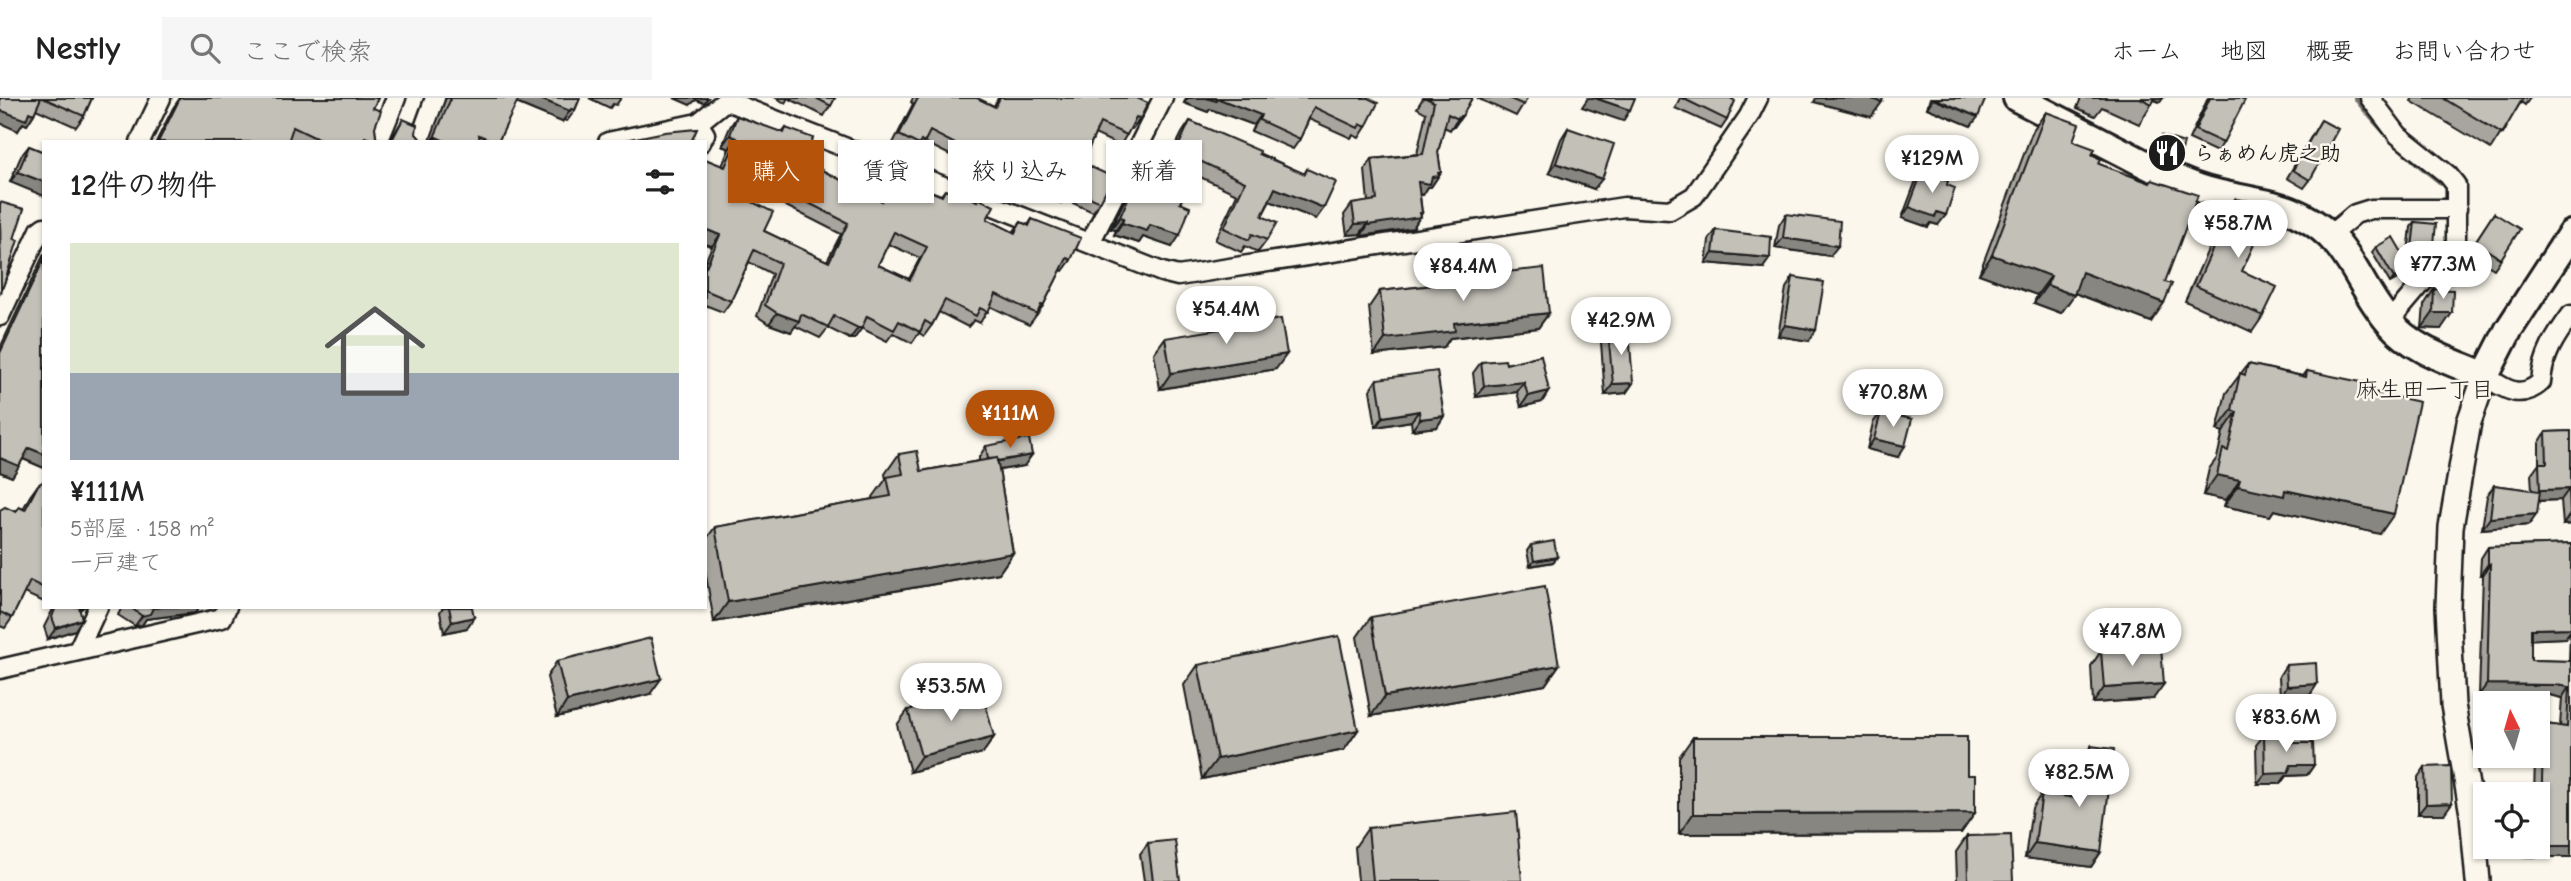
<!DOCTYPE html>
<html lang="ja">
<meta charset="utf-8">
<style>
body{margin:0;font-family:"Comic Neue","Klee One",sans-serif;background:#f6f6f6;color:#222;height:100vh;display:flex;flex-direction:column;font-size:26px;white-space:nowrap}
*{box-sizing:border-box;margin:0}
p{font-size:23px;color:#767676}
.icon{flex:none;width:38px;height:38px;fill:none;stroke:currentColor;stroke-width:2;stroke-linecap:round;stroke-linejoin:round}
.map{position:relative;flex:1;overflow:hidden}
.panel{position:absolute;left:42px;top:42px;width:665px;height:469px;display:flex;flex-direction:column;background:#fff;border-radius:0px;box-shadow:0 2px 5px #0004}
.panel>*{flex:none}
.guide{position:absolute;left:728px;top:42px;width:665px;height:63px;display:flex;gap:14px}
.needle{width:46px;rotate:355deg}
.tools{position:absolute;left:2473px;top:593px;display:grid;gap:14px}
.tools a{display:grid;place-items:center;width:77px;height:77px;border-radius:0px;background:#fff;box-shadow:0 2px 5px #0004;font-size:35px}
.price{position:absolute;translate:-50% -60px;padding:0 16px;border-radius:24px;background:#fff;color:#222;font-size:23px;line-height:46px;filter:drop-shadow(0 2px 4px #0008)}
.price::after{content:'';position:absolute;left:50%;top:42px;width:21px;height:16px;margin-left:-10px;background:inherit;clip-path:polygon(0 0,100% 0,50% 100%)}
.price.current{background:#b45309;color:#fff}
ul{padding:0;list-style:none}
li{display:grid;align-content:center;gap:14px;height:371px;padding:0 28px}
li+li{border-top:2px solid #e0e0e0}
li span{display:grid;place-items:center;height:217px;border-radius:0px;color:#555}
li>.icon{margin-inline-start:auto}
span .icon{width:126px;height:126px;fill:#fffc;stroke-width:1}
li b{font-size:30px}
h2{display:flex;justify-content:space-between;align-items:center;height:84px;padding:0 28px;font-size:30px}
.pill{padding:0 24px;border-radius:0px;background:#fff;box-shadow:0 2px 5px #0004;font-size:24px;line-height:63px}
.pill.current{background:#b45309;color:#fff}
header{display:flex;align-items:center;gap:42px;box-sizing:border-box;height:98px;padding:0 35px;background:#fff;border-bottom:2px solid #e0e0e0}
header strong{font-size:33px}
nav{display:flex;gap:38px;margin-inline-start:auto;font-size:24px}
.search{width:490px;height:63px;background:#f6f6f6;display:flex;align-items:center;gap:18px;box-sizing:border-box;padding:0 24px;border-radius:0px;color:#767676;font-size:26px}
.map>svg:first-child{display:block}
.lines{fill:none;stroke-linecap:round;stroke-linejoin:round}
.stream{stroke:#74726e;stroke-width:6}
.minor-casing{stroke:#1c1c1c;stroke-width:23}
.tertiary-casing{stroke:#1c1c1c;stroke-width:28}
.secondary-casing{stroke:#1c1c1c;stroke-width:32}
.minor{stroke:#fbf7ec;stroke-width:18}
.tertiary{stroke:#fbf7ec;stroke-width:23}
.secondary{stroke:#fbf7ec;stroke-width:26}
.wall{fill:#a8a59e;stroke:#1c1c1c;stroke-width:2;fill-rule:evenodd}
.shaded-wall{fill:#888681;stroke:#1c1c1c;stroke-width:2}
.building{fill:#c3c0b8;stroke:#1c1c1c;stroke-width:2;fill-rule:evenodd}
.labels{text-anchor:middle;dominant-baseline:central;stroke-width:5;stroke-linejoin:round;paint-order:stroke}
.poi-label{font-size:21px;font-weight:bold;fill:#1c1c1c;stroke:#fbf7ec;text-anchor:start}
.neighbourhood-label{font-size:23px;fill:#1c1c1c;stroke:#fbf7ec}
</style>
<header>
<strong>Nestly</strong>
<div class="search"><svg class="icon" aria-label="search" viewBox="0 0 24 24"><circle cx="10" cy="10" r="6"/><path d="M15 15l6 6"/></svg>ここで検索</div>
<nav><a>ホーム</a><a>地図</a><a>概要</a><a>お問い合わせ</a></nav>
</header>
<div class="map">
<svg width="2571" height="783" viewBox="0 0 2571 783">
<rect width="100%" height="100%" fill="#fbf7ec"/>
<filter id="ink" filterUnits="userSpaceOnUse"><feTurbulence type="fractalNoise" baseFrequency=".0143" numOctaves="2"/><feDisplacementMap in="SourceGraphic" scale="14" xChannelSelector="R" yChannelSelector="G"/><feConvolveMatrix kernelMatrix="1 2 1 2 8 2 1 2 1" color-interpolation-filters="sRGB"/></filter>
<g filter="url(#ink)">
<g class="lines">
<path class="stream" d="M2356,0C2381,33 2408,59 2441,84"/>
<g class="minor-casing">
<path id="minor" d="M2370,0L2398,37L2448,77L2456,87V151L2428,178L2389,224
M727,3L1162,174L1178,178L1624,109L1670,112L1694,98L1749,18L1758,0
M698,25L705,36L701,44
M140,44L161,0
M378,44L396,0
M419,44L435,0
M608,44L698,25L729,0
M2330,137L2355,116L2371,111H2457
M1090,145L1163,0
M0,218L40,132L44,129
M2485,278C2505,291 2520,303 2541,284C2543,257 2555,239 2571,217
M78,552L98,509
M0,571L222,520L227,509"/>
</g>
<g class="tertiary-casing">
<path id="tertiary" d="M2478,783L2472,716L2453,607L2448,509L2451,429L2469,324L2485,278"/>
</g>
<g class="secondary-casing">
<path id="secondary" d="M2017,0C2052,18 2087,36 2122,54C2147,67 2172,81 2199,90C2233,102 2270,101 2302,118C2351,143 2356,186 2389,224C2414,253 2451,263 2485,278L2509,231L2571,136"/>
</g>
<use href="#minor" class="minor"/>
<use href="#tertiary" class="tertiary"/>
<use href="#secondary" class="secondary"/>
</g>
<path class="wall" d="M0,0H92L84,18L76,29L36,11L34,16L27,27L23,25L18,33Z
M180,0H378L373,10L376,39L382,44L390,43L403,21L422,43L430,42L446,0H580L575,12L567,23L563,22L562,24L516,5L498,44H293L289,42L288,44H156L173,10Z
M589,0H621L616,7L613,6L610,10Z
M776,0H835L824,18L788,0L785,5Z
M913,0H977L994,8L998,0H1137L1140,21L1132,31H1130L1120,48L1095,36L1082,65L1100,104L1093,114L1064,101L1061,105L1023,87L1021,91L1018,90L1014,96L974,75L960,66L962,63L924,44L917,55L914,54L912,57L892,47L913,6L911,4Z
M1186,0H1368L1366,29L1359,40L1353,37L1351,40L1309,21L1300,41L1293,51L1251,33L1254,27L1210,11L1208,14L1184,5Z
M1423,0H1472L1454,29H1452L1450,32L1444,29L1438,54L1441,74L1431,89H1428L1423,97H1420L1422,115L1413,130L1361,138L1360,136L1347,137L1344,117L1352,106L1368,104L1365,72L1372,61L1417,56L1426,15L1417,10Z
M1477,0H1527L1516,18Z
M1680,0H1733L1727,22L1721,31L1675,10Z
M1930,0H1986L1971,28L1927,10Z
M2081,0H2163L2160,4L2154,2L2139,26L2102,9L2095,18L2077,10Z
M2208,0H2241L2223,45L2217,54L2189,41Z
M2413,0H2530L2525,7L2521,4L2491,51L2411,3Z
M2046,14L2073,43L2092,57L2099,66L2149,85L2152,82L2165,184L2151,224L2075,195L2061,215L2034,205L2037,197L1979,176L2033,32Z
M737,18L782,35L786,30L804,63L879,102L884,89L892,78L941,97L945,92L950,95L953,91L987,121L1013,134L1021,124L1028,127L1032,121L1071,162L1063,173L1061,172L1043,208L1029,227L990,208L980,225L974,222L968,229L939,214L932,227L924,238L919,235L912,245L893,235L887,243L861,230L854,241H850L828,230L820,240L795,228L791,234L769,226L757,218L772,176L749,164L731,203L723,214L705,207V164L712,148L705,146V61L722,68L729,51L722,48L730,29ZM744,77L786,98L782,106L841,136L827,163L764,133L736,96ZM888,146L920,160L909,181L878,167Z
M2321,22L2310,82L2304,90L2287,80Z
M1190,23L1304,76L1307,71L1316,121L1270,103L1262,118L1267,142L1258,154L1245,148L1241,154L1215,142L1237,96L1194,76L1180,105L1172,149L1143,139L1139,145L1114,137L1116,132L1111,131L1125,101L1133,89L1141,92L1147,80L1155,68L1164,72L1182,35Z
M1568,30L1594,91L1549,75L1561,41Z
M2162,38L2180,58L2176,64L2155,53L2158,44Z
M29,48L44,54L10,84L21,58Z
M1922,74L1938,127L1931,125L1928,129L1902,120L1915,85Z
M2235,101L2242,173L2263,218L2252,234L2185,203L2224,116Z
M2494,115L2501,161L2494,171L2468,155Z
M1786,116L1830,158L1775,150L1779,127Z
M2415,124L2439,150L2424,166L2390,185L2372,154L2376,149L2407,163L2411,129Z
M1716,132L1763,170L1706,165L1709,142Z
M44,156V370L23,361L12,379L0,374V250Z
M1460,179L1549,215L1538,230L1450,240L1444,249L1374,257L1369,209L1380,193L1455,185Z
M1793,179L1809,243L1778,238L1786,190Z
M2434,191L2441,231L2422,230L2424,207Z
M1608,234L1633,285L1626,295L1605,297L1601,245Z
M1165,240L1276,271L1160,291L1154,255Z
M1541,257L1542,304L1521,309L1517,294L1476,299L1473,275L1481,264L1506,266Z
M2248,266L2303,278L2307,273L2369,293L2380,436L2274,412L2270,418L2224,408L2226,402L2203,397L2209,371L2217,360L2223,334L2217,332L2226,295Z
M1377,281L1444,318L1437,329L1412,332L1411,323L1376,329L1370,292Z
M1881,314L1898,359L1867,351L1873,325Z
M2571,333V426L2563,427L2561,402L2539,403L2529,427L2482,431L2487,398L2494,387L2532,392L2531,376L2539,365V345L2546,334Z
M986,348L1024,368L999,372L1013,455L999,475L714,524L705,472V443L715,429L874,401L873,399L886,381L885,376L899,356L921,373L979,363V359Z
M44,383V504L24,495L12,520L5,530L0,528V412L15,414L19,409L23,411L30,398L38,387Z
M2571,446V759H2509V749H2538V696H2534L2535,661L2514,658H2538V625L2560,628L2562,600L2549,597H2479L2483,477H2480L2481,460L2488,449ZM2570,533L2569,563L2531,562V541L2565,540Z
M1531,447L1557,459L1553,464L1530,468L1527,453Z
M54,509H84L80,512L75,532L48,541L44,529Z
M122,509H199L195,515L146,521L142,527L135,528L118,517Z
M443,509H472L467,530L444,535L440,514Z
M1371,519L1559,567L1545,587L1371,618L1357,539Z
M2101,553L2153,601L2093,605L2091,568Z
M557,563L650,596L557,619L547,579Z
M1198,567L1358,632L1344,652L1202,681L1184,587Z
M2286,567L2317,586L2310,597L2280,599L2279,578Z
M908,612L994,639L983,655L910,674L897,627Z
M2264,637L2288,645L2314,667L2307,677L2286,678L2280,686H2257L2256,647Z
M1693,639L1967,677L1975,715L1961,735L1679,736V659Z
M2091,648L2101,754L2091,769L2025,760L2032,710L2042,695L2076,700L2081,662Z
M2425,669L2444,716H2418V679Z
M1368,730L1522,783H1358L1355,749Z
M1967,738L2013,783H1957L1956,754Z
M1148,745L1180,783H1144L1140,756Z"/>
<path class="shaded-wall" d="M517,0H538L570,13L562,24L514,4Z
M674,0H708L704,5L696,2L690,7Z
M1188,0H1217L1261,17L1254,27L1210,11L1208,14L1184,5Z
M1588,0H1595L1630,12L1623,23L1582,9Z
M1816,0H1869L1882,4L1871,19L1814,4Z
M2150,0H2163L2160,4Z
M1933,1L1978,19L1971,28L1927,10Z
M0,12L29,14L34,16L27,27L23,25L18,33L0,25Z
M1460,18H1462L1454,29H1452Z
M730,37L737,40L729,51L722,48Z
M365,39L378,44H361Z
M436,39L447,44H433Z
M1556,65L1602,81L1594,91L1549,75Z
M18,74L44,84V98L10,84Z
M1441,74L1431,89H1428L1423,97L1411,94L1418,84L1432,79Z
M1275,90L1324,110L1316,121L1267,102Z
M1909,109L1937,114L1946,117L1938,127L1931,125L1928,129L1902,120Z
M1422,115L1413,130L1361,138L1368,127Z
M1120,119L1124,120L1116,132L1111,131Z
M1122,125L1150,127L1180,137L1172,149L1143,139L1139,145L1114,137Z
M1368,125L1360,136L1347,137L1355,126Z
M705,131L720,137L712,148L705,146Z
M1783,140L1838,148L1830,158L1775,150Z
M2439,150L2424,166L2390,185L2394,180Z
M1713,155L1770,160L1763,170L1706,165Z
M1992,157L2051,178L2037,197L1979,176Z
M2082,174L2164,205L2151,224L2069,193Z
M2047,187L2074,197L2061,215L2034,205Z
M777,215L799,223L791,234L769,226Z
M1549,215L1538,230L1450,240L1444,249L1374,257L1385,241L1454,225Z
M2433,215H2452L2441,231L2422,230Z
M1785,227L1816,232L1809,243L1778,238Z
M858,230H862L854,241H850Z
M1287,256L1276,271L1160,291L1171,275Z
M1524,284L1517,294L1476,299L1484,288Z
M1633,285L1626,295L1605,297L1613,286Z
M1549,293L1542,304L1521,309L1528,298Z
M2232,312L2237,314L2223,334L2217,332Z
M1419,313L1411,323L1376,329L1383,319Z
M1444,318L1437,329L1412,332L1420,321Z
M1874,341L1905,348L1898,359L1867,351Z
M29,350L44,356V370L21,360Z
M1032,357L1024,368L981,375L989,365Z
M0,360L19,368L12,379L0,374Z
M2217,377L2240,382L2226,402L2203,397Z
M2238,388L2285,392L2394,416L2380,436L2274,412L2270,418L2224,408Z
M2569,391L2561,402L2532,403L2540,392Z
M2537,416L2529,427L2482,431L2490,420Z
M2570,416H2571V426L2563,427Z
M1013,455L999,475L714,524L728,504Z
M1557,459L1553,464L1530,468L1534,463Z
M2488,466H2490L2483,477H2480Z
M162,509H199L195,515L146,521L142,527L135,528L142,518L153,510Z
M474,519L467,530L444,535L452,524Z
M82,521L75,532L48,541L56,530Z
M2571,530V532L2565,540L2524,542L2531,531Z
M1559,567L1545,587L1371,618L1385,598Z
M661,581L650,596L557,619L567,603Z
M2164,586L2153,601L2093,605L2104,590Z
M2317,586L2310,597L2280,599L2287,588Z
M2487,586L2557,587L2569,589L2562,600L2549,597H2479Z
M1358,632L1344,652L1202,681L1217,661Z
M994,639L983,655L910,674L921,658Z
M2538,649L2543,650L2538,658Z
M2514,658H2537L2535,661Z
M2291,667H2314L2307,677L2286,678L2280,686H2257L2265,676Z
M2452,705L2444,716H2418L2426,706Z
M1975,715L1961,735L1679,736L1693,716Z
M2035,745L2101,754L2091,769L2025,760Z
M2538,748H2571V759H2509L2516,749H2538Z"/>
<path class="building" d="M0,0H41L34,16L29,14L26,22L0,12Z
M43,0H92L84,18Z
M180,0H378L373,10L381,13L375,29L376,39L382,44L392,42L403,21L417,27L416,36L422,43L433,42L451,0H519L498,44H495L479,37L480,44H447L436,39L435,44H378L365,39L362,44H324L293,29L288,44H158Z
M538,0H580L575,12L571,11L570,13Z
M816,0H835L831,8Z
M918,0H977L995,9L1000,0H1137L1148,5L1140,21L1136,19L1127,37L1100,25L1082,65L1113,79L1100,104L1071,90L1069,94L1030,76L1028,80L1025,79L1022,85L981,65L968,56L969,53L930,33L924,45L921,43L919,47L899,37Z
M1206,0H1368L1378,5L1366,29L1360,26L1358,30L1314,9L1300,41L1259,22L1261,17L1217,0L1216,3Z
M1426,0H1472L1462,18H1460L1458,21L1448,16L1438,54L1441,74L1438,75L1439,78L1432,79L1430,86L1418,84L1422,115H1420L1421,119L1368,127V125L1355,126L1352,106L1377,102L1372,61L1423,56L1434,4Z
M1508,0H1527L1524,7Z
M1595,0H1635L1630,12Z
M1682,0H1733L1732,1L1735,3L1727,22Z
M1869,0H1883L1882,4Z
M1934,0H1986L1978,19Z
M2140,0H2155L2152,6Z
M2210,0H2241L2245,2L2223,45L2195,32Z
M2443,0H2523L2502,36Z
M2046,14L2079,26L2073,43L2095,51L2092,57L2101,61L2099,66L2150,85L2152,82L2198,97L2165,184L2172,186L2164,205L2082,174L2074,197L2047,187L2051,178L1992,157Z
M737,18L784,35L786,30L813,40L804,63L882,103L892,78L942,98L945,92L951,95L953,91L977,103L978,100L994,108L987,121L1015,135L1021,124L1029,128L1032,121L1081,140L1071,162L1067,160L1043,208L1041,207L1037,216L996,196L988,214L980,210L976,218L945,202L932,227L925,223L920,234L899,223L894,232L867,218L862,230H858L834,218L828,229L801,216L799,223L777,215L765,207L780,165L754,152L731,203L705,192V171L720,137L705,131V61L725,69L737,40L730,37ZM749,65L793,87L789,95L848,125L829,164L764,133L773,114L736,96ZM894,134L927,149L910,182L878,167Z
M2321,22L2338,31L2310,82L2293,72Z
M1190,23L1260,53L1259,56L1305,76L1307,71L1336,84L1324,110L1275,90L1262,118L1277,125L1267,142L1252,136L1249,142L1224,130L1245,84L1200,63L1180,105L1190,109L1180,137L1150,127L1147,133L1122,125L1124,120L1120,119L1133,89L1143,93L1155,68L1167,73Z
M1568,30L1614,46L1602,81L1556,65Z
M697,31L691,44H616L665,34Z
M2162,38L2184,45L2180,58L2159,48Z
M29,48L44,54V84L18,74Z
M1922,74L1948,83L1947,87L1955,90L1946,117L1937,114L1935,119L1909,109Z
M2235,101L2264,105L2268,115L2242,173L2277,189L2263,218L2196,188Z
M0,104L24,111L14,141L18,142L1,195Z
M2494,115L2520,131L2501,161L2475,144Z
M1786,116L1840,123L1838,148L1783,140Z
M2415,124L2436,126L2434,146L2439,150L2428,160L2394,180L2376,149L2393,139L2410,168Z
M1716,132L1771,139L1770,160L1713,155Z
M44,161V356L29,350L19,368L0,360V255Z
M1544,170L1549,215L1454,225L1455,233L1385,241L1380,193L1460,184V179Z
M1793,179L1824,184L1816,232L1785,227Z
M2434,191L2453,192L2452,215H2433Z
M1281,221L1287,256L1171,275L1165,240Z
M1629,233L1633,285L1613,286L1608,234Z
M1541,257L1549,293L1528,298L1524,284L1484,288L1481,264L1505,262L1506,266Z
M2248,266L2306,279L2307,273L2371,286L2369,293L2419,304L2394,416L2285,392L2284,398L2238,388L2240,382L2217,377L2223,351L2228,353L2237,314L2232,312L2240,275L2245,277Z
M1437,273L1444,318L1420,321L1419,313L1383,319L1377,281Z
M1881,314L1912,321L1905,348L1874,341Z
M2571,333V416H2570L2569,391L2540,392L2539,365H2547L2546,334Z
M1029,340L1032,357L997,363V360L988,361L986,348Z
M917,353L921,373L997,360L1013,455L728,504L715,429L891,398L887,379L903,376L899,356Z
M44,383V490L30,483L12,520L0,514V412L5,409L16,414L19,409L25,412L38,387Z
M2494,387L2540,393L2537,416L2490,420Z
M1554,443L1557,459L1534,463L1531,447Z
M2571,446V530L2531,531V562L2571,563V748H2538V716H2541L2543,650L2538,649V625L2567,629L2569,589L2557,587L2487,586L2490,466H2488V449Z
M1545,488L1559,567L1385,598L1371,519Z
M56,509H79L82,521L56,530L52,519Z
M130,509H162L153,510L150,516L142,518Z
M449,509H472L474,519L452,524Z
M1339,538L1358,632L1217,661L1198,567Z
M651,540L661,581L567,603L557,563Z
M2161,549L2164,586L2104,590L2101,553Z
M2316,565L2317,586L2287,588L2286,567Z
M982,592L994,639L921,658L908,612Z
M2288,636V645H2313L2314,667H2291L2288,675L2265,676L2264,637Z
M1693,639H1967V677H1975V715L1693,716Z
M2091,648L2114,651L2101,754L2035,745L2042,695L2084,701Z
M2451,668L2452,705L2426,706L2425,669Z
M1516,714L1522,783H1373L1368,730Z
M2011,737L2013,783H1968L1967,738Z
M1175,742L1180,783H1153L1148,745Z"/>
</g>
<defs>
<g id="restaurant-disc" transform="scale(2.0125)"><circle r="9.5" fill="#1c1c1c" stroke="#fbf7ec"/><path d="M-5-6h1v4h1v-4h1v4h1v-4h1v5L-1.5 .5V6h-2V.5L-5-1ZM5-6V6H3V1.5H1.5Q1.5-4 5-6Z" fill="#fff"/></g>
</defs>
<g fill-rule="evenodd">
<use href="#restaurant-disc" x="2167" y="55"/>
</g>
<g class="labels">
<g class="poi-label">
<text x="2194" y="55">らぁめん虎之助</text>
</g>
<g class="neighbourhood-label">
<text x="2425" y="291">麻生田一丁目</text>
</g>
</g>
</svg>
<div class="tools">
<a><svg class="needle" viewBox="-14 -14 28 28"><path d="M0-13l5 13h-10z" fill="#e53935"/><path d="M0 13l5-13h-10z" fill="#767676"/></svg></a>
<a><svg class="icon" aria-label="locate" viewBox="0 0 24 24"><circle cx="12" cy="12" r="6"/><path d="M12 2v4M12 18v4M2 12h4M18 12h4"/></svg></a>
</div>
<b class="price" style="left:1932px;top:97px">¥129M</b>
<b class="price" style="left:2238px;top:162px">¥58.7M</b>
<b class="price" style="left:2443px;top:203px">¥77.3M</b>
<b class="price" style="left:1463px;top:205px">¥84.4M</b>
<b class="price" style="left:1226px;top:248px">¥54.4M</b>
<b class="price" style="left:1621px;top:259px">¥42.9M</b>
<b class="price" style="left:1893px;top:331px">¥70.8M</b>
<b class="price current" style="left:1010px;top:352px">¥111M</b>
<b class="price" style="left:2132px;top:570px">¥47.8M</b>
<b class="price" style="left:951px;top:625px">¥53.5M</b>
<b class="price" style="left:2286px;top:656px">¥83.6M</b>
<b class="price" style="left:2079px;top:711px">¥82.5M</b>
<div class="guide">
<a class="pill current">購入</a>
<a class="pill">賃貸</a>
<a class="pill">絞り込み</a>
<a class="pill">新着</a>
</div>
<section class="panel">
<h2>12件の物件<svg class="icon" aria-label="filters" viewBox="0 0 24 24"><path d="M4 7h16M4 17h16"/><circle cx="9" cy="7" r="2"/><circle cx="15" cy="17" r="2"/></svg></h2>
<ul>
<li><span style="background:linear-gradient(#dfe7d0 60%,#9aa5b1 0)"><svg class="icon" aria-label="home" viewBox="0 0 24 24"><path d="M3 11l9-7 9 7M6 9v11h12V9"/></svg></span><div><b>¥111M</b><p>5部屋 · 158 m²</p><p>一戸建て</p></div></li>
</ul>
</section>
</div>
